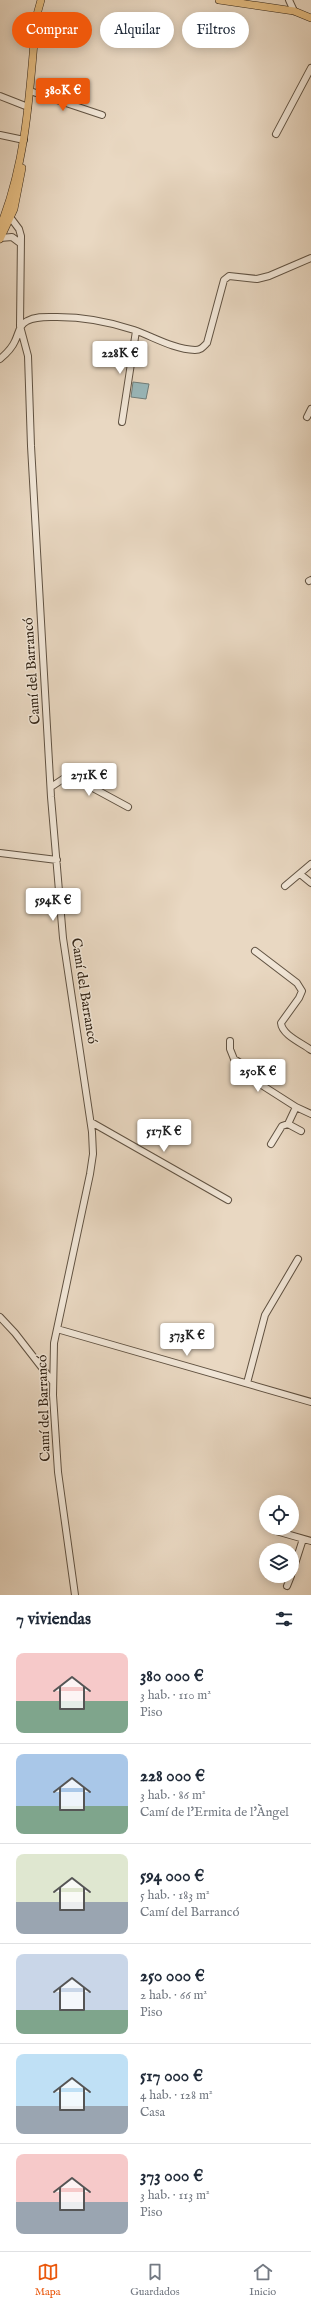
<!DOCTYPE html>
<html lang="es">
<meta charset="utf-8">
<style>
body{margin:0;font-family:"IM FELL English",serif;background:#f6f6f7;color:#1f2937;height:100vh;display:flex;flex-direction:column;font-size:15px;white-space:nowrap}
*{box-sizing:border-box;margin:0}
p{font-size:13px;color:#747a83}
.icon{flex:none;width:22px;height:22px;fill:none;stroke:currentColor;stroke-width:2;stroke-linecap:round;stroke-linejoin:round}
.map{position:relative;height:1595px;overflow:hidden}
.details{display:flex;flex-direction:column;background:#fff;flex:1}
.details>*{flex:none}
.banner{position:absolute;left:12px;top:12px;width:287px;height:36px;display:flex;gap:8px}
.controls{position:absolute;left:259px;top:1495px;display:grid;gap:8px}
.controls a{display:grid;place-items:center;width:40px;height:40px;border-radius:50%;background:#fff;box-shadow:0 2px 10px #0003;font-size:20px}
.price{position:absolute;translate:-50% -34px;padding:0 9px;border-radius:4px;background:#fff;color:#222;font-size:13px;line-height:26px;filter:drop-shadow(0 1px 2px #0008)}
.price::after{content:'';position:absolute;left:50%;top:24px;width:12px;height:9px;margin-left:-6px;background:inherit;clip-path:polygon(0 0,100% 0,50% 100%)}
.price.current{background:#ea580c;color:#fff}
ul{padding:0;list-style:none}
li{display:flex;align-items:center;gap:12px;height:100px;padding:0 16px}
li+li{border-top:1px solid #e0e1e3}
li span{display:grid;place-items:center;flex:none;width:112px;height:80px;border-radius:8px;color:#555}
li>.icon{margin-inline-start:auto}
span .icon{width:48px;height:48px;fill:#fffc;stroke-width:1}
li b{font-size:17px}
h2{display:flex;justify-content:space-between;align-items:center;height:48px;padding:0 16px;font-size:17px}
.tag{padding:0 14px;border-radius:18px;background:#fff;box-shadow:0 2px 10px #0003;font-size:14px;line-height:36px}
.tag.current{background:#ea580c;color:#fff}
.tabs{display:flex;justify-content:space-around;align-items:center;height:56px;border-top:1px solid #e0e1e3;background:#fff;font-size:11px;color:#747a83}
.tabs a{display:grid;justify-items:center;gap:2px}
.tabs .current{color:#ea580c}
.map>svg:first-child{display:block}
.water{fill:#99b8bb;stroke:#707d79}
.lines{fill:none;stroke-linecap:round;stroke-linejoin:round}
.minor-casing{stroke:#605242;stroke-width:8}
.major-casing{stroke:#332517;stroke-width:8}
.minor{stroke:#f1e6d7;stroke-width:6}
.major{stroke:#e4bc81;stroke-width:7}
.labels{text-anchor:middle;dominant-baseline:central;stroke-width:3;stroke-linejoin:round;paint-order:stroke}
.street-label{font-size:14px;fill:#332517;stroke:#f1e6d7}
</style>
<div class="map">
<svg width="311" height="1595" viewBox="0 0 311 1595">
<rect width="100%" height="100%" fill="#e9d8c2"/>
<filter id="stains"><feTurbulence type="fractalNoise" baseFrequency=".005" numOctaves="4"/><feColorMatrix values="0 0 0 0 .2 0 0 0 0 .09 0 0 0 0 .02 0 0 0 .5 -.17"/></filter>
<radialGradient id="worn" r=".72"><stop offset=".6" stop-color="#630" stop-opacity="0"/><stop offset="1" stop-color="#630" stop-opacity=".3"/></radialGradient>
<path class="water" d="M133,382L149,384L146,399L131,397Z"/>
<g class="lines">
<g class="minor-casing">
<path id="minor" d="M289,0L294,11
M30,91L102,115
M0,96L28,107
M276,134L311,68
M0,135L24,140
M10,217L19,229L21,236L20,326L28,356L31,446L51,797L63,938L92,1132L93,1154L90,1174L54,1343L53,1395L58,1472L75,1595
M0,238L12,237L20,243
M0,359C6,354 12,348 15,341C19,333 19,325 27,321C36,316 47,317 57,317C83,317 110,322 134,330C154,337 173,349 195,350C201,350 203,347 207,343L224,280L229,276L257,279L269,276L311,258
M307,417L311,409
M122,422L136,331
M309,581L311,580
M51,787L69,775L128,807
M0,853L57,860
M300,874L311,883
M285,886L311,864
M255,951L297,983L302,991L299,998L281,1023C282,1035 302,1043 311,1050
M230,1041V1049L234,1059L253,1071L260,1084L296,1107L288,1124L282,1126L271,1144
M296,1107L311,1114
M91,1122L228,1200
M288,1124L301,1131
M0,1317L15,1333L53,1382
M57,1329L311,1402
M247,1383L265,1315L298,1259
M276,1531L311,1541
M292,1573L303,1539
M287,1586L291,1576"/>
</g>
<g class="major-casing">
<path id="major" d="M219,0L294,11L311,18
M0,227C27,161 30,88 36,18L41,0
M0,239L14,209L22,168"/>
</g>
<use href="#minor" class="minor"/>
<use href="#major" class="major"/>
</g>
<g class="labels">
<g class="street-label">
<text transform="translate(32 671) rotate(-94)">Camí del Barrancó</text>
<text transform="translate(84 991) rotate(81)">Camí del Barrancó</text>
<text transform="translate(44 1408) rotate(-92)">Camí del Barrancó</text>
</g>
</g>
<rect width="100%" height="100%" filter="url(#stains)"/>
<rect width="100%" height="100%" fill="url(#worn)"/>
</svg>
<div class="controls">
<a><svg class="icon" aria-label="locate" viewBox="0 0 24 24"><circle cx="12" cy="12" r="6"/><path d="M12 2v4M12 18v4M2 12h4M18 12h4"/></svg></a>
<a><svg class="icon" aria-label="layers" viewBox="0 0 24 24"><path d="M12 4l9 5-9 5-9-5zM3 14l9 5 9-5"/></svg></a>
</div>
<b class="price current" style="left:63px;top:112px">380K €</b>
<b class="price" style="left:120px;top:375px">228K €</b>
<b class="price" style="left:89px;top:797px">271K €</b>
<b class="price" style="left:53px;top:922px">594K €</b>
<b class="price" style="left:258px;top:1093px">250K €</b>
<b class="price" style="left:164px;top:1153px">517K €</b>
<b class="price" style="left:187px;top:1357px">373K €</b>
<div class="banner">
<a class="tag current">Comprar</a>
<a class="tag">Alquilar</a>
<a class="tag">Filtros</a>
</div>
</div>
<section class="details">
<h2>7 viviendas<svg class="icon" aria-label="filters" viewBox="0 0 24 24"><path d="M4 7h16M4 17h16"/><circle cx="9" cy="7" r="2"/><circle cx="15" cy="17" r="2"/></svg></h2>
<ul>
<li><span style="background:linear-gradient(#f6c9c9 60%,#7fa58c 0)"><svg class="icon" aria-label="home" viewBox="0 0 24 24"><path d="M3 11l9-7 9 7M6 9v11h12V9"/></svg></span><div><b>380 000 €</b><p>3 hab. · 110 m²</p><p>Piso</p></div></li>
<li><span style="background:linear-gradient(#a9c7e8 65%,#7fa58c 0)"><svg class="icon" aria-label="home" viewBox="0 0 24 24"><path d="M3 11l9-7 9 7M6 9v11h12V9"/></svg></span><div><b>228 000 €</b><p>3 hab. · 86 m²</p><p>Camí de l'Ermita de l'Àngel</p></div></li>
<li><span style="background:linear-gradient(#dfe7d0 60%,#9aa5b1 0)"><svg class="icon" aria-label="home" viewBox="0 0 24 24"><path d="M3 11l9-7 9 7M6 9v11h12V9"/></svg></span><div><b>594 000 €</b><p>5 hab. · 183 m²</p><p>Camí del Barrancó</p></div></li>
<li><span style="background:linear-gradient(#c9d6e8 70%,#7fa58c 0)"><svg class="icon" aria-label="home" viewBox="0 0 24 24"><path d="M3 11l9-7 9 7M6 9v11h12V9"/></svg></span><div><b>250 000 €</b><p>2 hab. · 66 m²</p><p>Piso</p></div></li>
<li><span style="background:linear-gradient(#bfe0f5 65%,#9aa5b1 0)"><svg class="icon" aria-label="home" viewBox="0 0 24 24"><path d="M3 11l9-7 9 7M6 9v11h12V9"/></svg></span><div><b>517 000 €</b><p>4 hab. · 128 m²</p><p>Casa</p></div></li>
<li><span style="background:linear-gradient(#f6c9c9 60%,#9aa5b1 0)"><svg class="icon" aria-label="home" viewBox="0 0 24 24"><path d="M3 11l9-7 9 7M6 9v11h12V9"/></svg></span><div><b>373 000 €</b><p>3 hab. · 113 m²</p><p>Piso</p></div></li>
</ul>
</section>
<nav class="tabs">
<a class="current"><svg class="icon" aria-label="map" viewBox="0 0 24 24"><path d="M3 6l6-2 6 2 6-2v14l-6 2-6-2-6 2zM9 4v14M15 6v14"/></svg>Mapa</a>
<a><svg class="icon" aria-label="saved" viewBox="0 0 24 24"><path d="M7 4h10v16l-5-4-5 4z"/></svg>Guardados</a>
<a><svg class="icon" aria-label="home" viewBox="0 0 24 24"><path d="M3 11l9-7 9 7M6 9v11h12V9"/></svg>Inicio</a>
</nav>
